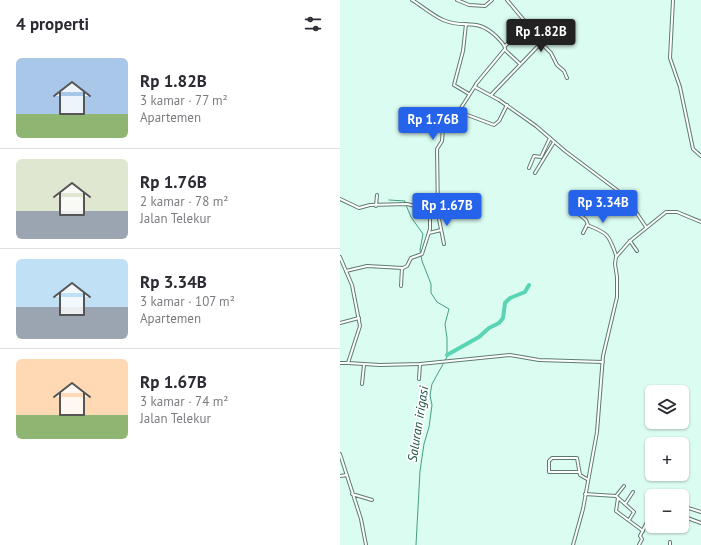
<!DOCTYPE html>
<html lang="id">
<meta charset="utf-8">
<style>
body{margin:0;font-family:"PT Sans",sans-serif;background:#f2f2f3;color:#2b2b33;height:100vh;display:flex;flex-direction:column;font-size:15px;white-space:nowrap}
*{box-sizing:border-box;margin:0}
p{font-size:13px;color:#7c7c81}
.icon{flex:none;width:22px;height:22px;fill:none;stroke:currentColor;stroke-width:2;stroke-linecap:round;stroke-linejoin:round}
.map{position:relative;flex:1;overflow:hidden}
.sheet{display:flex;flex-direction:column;background:#fff;width:340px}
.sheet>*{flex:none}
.tools{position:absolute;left:305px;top:385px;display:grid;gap:8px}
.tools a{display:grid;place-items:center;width:44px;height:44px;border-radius:6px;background:#fff;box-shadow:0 1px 3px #0004;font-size:20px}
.price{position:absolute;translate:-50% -34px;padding:0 9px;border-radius:4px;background:#2563eb;color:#fff;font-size:13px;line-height:26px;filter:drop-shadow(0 1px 2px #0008)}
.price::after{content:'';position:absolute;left:50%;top:24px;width:12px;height:9px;margin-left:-6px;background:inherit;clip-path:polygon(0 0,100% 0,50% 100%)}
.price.active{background:#222;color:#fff}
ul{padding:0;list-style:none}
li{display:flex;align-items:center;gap:12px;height:100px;padding:0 16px}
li+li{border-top:1px solid #e1e1e2}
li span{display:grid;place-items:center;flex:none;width:112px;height:80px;border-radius:6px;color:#555}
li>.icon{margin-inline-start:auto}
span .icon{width:48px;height:48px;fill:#fffc;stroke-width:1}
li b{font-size:17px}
h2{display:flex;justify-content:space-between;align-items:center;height:48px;padding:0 16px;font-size:17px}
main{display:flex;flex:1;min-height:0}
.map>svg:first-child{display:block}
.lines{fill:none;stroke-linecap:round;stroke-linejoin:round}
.stream{stroke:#449e85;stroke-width:1}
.river{stroke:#59d5b3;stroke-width:4}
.minor-casing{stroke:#5e7b71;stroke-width:4}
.tertiary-casing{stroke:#5e7b71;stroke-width:4}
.minor{stroke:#fff;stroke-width:2}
.tertiary{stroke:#fff;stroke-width:2}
.labels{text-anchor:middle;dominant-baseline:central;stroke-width:3.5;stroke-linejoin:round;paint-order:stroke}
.water-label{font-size:13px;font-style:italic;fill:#1e5244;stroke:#fff}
</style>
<main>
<section class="sheet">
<h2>4 properti<svg class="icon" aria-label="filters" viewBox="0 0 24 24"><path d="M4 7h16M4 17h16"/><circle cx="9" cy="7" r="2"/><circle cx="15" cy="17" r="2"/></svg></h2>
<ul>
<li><span style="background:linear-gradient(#a9c7e8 70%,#8fb573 0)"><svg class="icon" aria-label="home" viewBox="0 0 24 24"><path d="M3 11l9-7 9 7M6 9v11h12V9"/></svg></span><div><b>Rp 1.82B</b><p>3 kamar · 77 m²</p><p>Apartemen</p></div></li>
<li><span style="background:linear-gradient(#dfe7d0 65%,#9aa5b1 0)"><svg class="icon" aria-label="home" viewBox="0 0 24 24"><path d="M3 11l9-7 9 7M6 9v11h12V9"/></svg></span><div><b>Rp 1.76B</b><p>2 kamar · 78 m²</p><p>Jalan Telekur</p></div></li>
<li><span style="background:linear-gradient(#bfe0f5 60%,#9aa5b1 0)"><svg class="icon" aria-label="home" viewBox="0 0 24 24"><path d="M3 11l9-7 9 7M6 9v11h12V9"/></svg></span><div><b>Rp 3.34B</b><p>3 kamar · 107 m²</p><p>Apartemen</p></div></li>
<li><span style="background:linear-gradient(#ffd9b3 70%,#8fb573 0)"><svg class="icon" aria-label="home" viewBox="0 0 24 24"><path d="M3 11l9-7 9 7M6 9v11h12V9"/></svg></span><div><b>Rp 1.67B</b><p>3 kamar · 74 m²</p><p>Jalan Telekur</p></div></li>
</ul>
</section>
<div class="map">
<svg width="361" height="545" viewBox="0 0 361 545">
<rect width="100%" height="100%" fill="#dbfcf0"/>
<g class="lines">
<path class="stream" d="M49,200L65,201V203
M66,205L71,217L83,234L80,250L82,261L91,284V293L97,302L109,309L105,324L107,338V357L92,384L90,395L92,405L89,427L84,444L80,471L76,545"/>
<path class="river" d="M107,355L139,337L149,328L159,323L163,318L165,303L170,298L185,292L189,285"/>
<g class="minor-casing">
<path id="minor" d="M117,0L129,5L145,6L152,0
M167,0L188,25L192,34L211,53L217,65L224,71L227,78
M126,24L123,51L114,85L129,94
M165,46L188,25
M165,50L180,64
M151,95L201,43
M119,111L122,113L154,125L159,121L167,105
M189,168L194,156L201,157L210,138
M195,173L214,142
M0,199L19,208L30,205L67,204L83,208L92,215
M36,206L37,195
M234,210L246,220L248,225
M98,214L104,244
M273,214L283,197
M89,233L101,230
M243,233L247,225C268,233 269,235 276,255
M290,241L297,251
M6,271L27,266L63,268L67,266L71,258L82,254L90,229V217L98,213L97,149L102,141L104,115L119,111L135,86
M61,286L62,268
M0,323L19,318
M0,363H7
M79,379L80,364
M22,384L24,365
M0,454L21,519L26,545
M239,472H209V461L212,458H237L240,475L247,479
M0,476L7,475
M12,494L32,500
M245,494L276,496L294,512L289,520
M276,496L284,486
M278,498L276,511L303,531
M285,504L293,492
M342,506L361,512
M342,516L361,523
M330,542V545
M299,545L302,539L300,536L312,512"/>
</g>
<g class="tertiary-casing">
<path id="tertiary" d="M72,0C82,6 92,15 103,20C126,30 135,16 157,37C160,41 165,44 165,49L136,84L135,87L159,100L196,126L225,151L277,190L296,212L306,227
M333,0L330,58L340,87L353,149L361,156
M0,257L12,285L20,326L8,363L40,365L80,364L170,355L199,360L263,362
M233,545L243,509L257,432L263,356L277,297V277L275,264L276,257L290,241L326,212H337L361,222"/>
</g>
<use href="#minor" class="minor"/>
<use href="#tertiary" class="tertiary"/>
</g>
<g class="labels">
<g class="water-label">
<text transform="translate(78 424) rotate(-81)">Saluran irigasi</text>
</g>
</g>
</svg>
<div class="tools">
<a><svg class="icon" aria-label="layers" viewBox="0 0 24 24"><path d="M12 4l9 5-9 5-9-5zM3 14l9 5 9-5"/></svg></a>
<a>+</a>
<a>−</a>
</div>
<b class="price active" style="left:201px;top:53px">Rp 1.82B</b>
<b class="price" style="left:93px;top:141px">Rp 1.76B</b>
<b class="price" style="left:263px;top:224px">Rp 3.34B</b>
<b class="price" style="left:107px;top:227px">Rp 1.67B</b>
</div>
</main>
